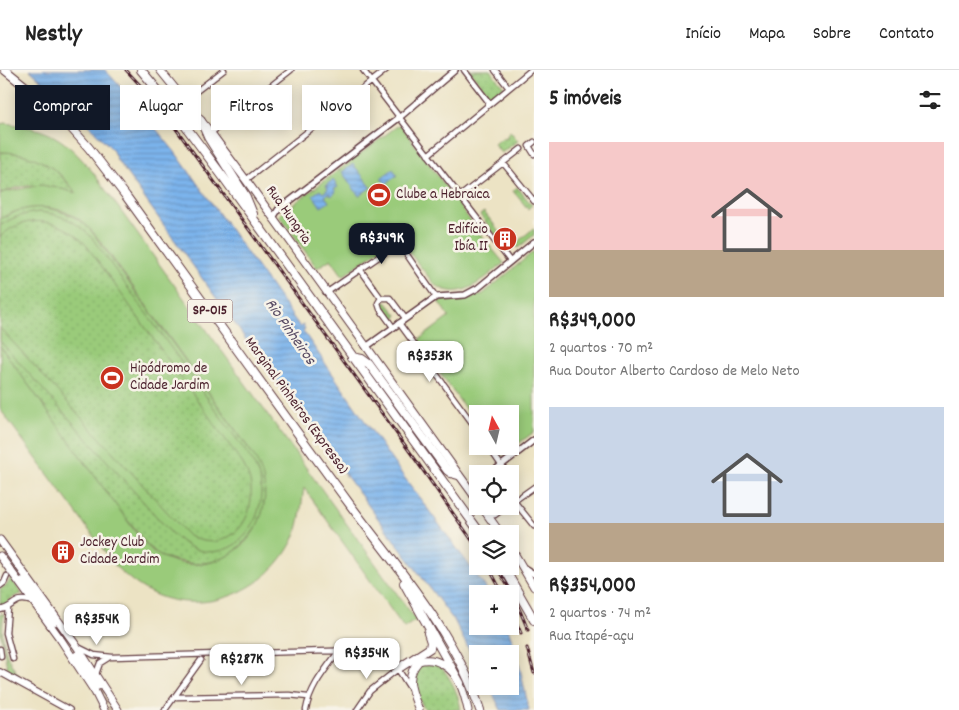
<!DOCTYPE html>
<html lang="pt">
<meta charset="utf-8">
<style>
body{margin:0;font-family:Dekko,sans-serif;background:#f2f2f2;color:#222;height:100vh;display:flex;flex-direction:column;font-size:19px;white-space:nowrap}
*{box-sizing:border-box;margin:0}
p{font-size:16px;color:#767676}
.icon{flex:none;width:28px;height:28px;fill:none;stroke:currentColor;stroke-width:2;stroke-linecap:round;stroke-linejoin:round}
.map{position:relative;flex:1;overflow:hidden}
.side{display:flex;flex-direction:column;background:#fff;width:425px}
.side>*{flex:none}
.guide{position:absolute;left:15px;top:15px;width:444px;height:45px;display:flex;gap:10px}
.needle{width:32px;rotate:352deg}
.fabs{position:absolute;left:469px;top:335px;display:grid;gap:10px}
.fabs a{display:grid;place-items:center;width:50px;height:50px;border-radius:0px;background:#fff;box-shadow:0 2px 12px #0003;font-size:25px}
.price{position:absolute;translate:-50% -42px;padding:0 11px;border-radius:10px;background:#fff;color:#222;font-size:16px;line-height:32px;filter:drop-shadow(0 1px 2px #0008)}
.price::after{content:'';position:absolute;left:50%;top:30px;width:15px;height:11px;margin-left:-8px;background:inherit;clip-path:polygon(0 0,100% 0,50% 100%)}
.price.selected{background:#111827;color:#fff}
ul{padding:0;list-style:none}
li{display:grid;align-content:center;gap:10px;height:265px;padding:0 15px}
li span{display:grid;place-items:center;height:155px;border-radius:0px;color:#555}
li>.icon{margin-inline-start:auto}
span .icon{width:90px;height:90px;fill:#fffc;stroke-width:1}
li b{font-size:21px}
h2{display:flex;justify-content:space-between;align-items:center;height:60px;padding:0 15px;font-size:21px}
.chip{padding:0 18px;border-radius:0px;background:#fff;box-shadow:0 2px 12px #0003;font-size:18px;line-height:45px}
.chip.selected{background:#111827;color:#fff}
header{display:flex;align-items:center;gap:30px;box-sizing:border-box;height:70px;padding:0 25px;background:#fff;border-bottom:1px solid #e0e0e0}
header strong{font-size:24px}
nav{display:flex;gap:28px;margin-inline-start:auto;font-size:18px}
main{display:flex;flex:1;min-height:0}
.map>svg:first-child{display:block}
.grass{fill:url(#grass-dots);stroke:#727552}
.garden{fill:url(#garden-furrows);stroke:#727552}
.pitch{fill:#9acb7a;stroke:#727552}
.water{fill:url(#water-rules);stroke:#636a8c}
.lines{fill:none;stroke-linecap:round;stroke-linejoin:round}
.trunk-tunnel{stroke:#ccbca5;stroke-width:7;stroke-dasharray:7 3.5;stroke-linecap:butt}
.minor-casing{stroke:#623c42;stroke-width:7}
.tertiary-casing{stroke:#623c42;stroke-width:8}
.secondary-casing{stroke:#623c42;stroke-width:8}
.trunk-casing{stroke:#623c42;stroke-width:9}
.motorway-casing{stroke:#623c42;stroke-width:10}
.minor{stroke:#fff;stroke-width:4.5}
.tertiary{stroke:#fff;stroke-width:5}
.secondary{stroke:#fff;stroke-width:5.5}
.trunk{stroke:#fff;stroke-width:7}
.motorway{stroke:#fff;stroke-width:8}
.rail-casing{stroke:#4a1f2b;stroke-width:3}
.rail{stroke:#f7f3e8;stroke-width:1;stroke-dasharray:4;stroke-linecap:butt}
.labels{text-anchor:middle;dominant-baseline:central;stroke-width:5;stroke-linejoin:round;paint-order:stroke}
.shield{fill:#f7f3e8;stroke:#7e5f64;stroke-width:1}
.shield-label{font-size:14px;font-weight:bold;fill:#4a1f2b}
.poi-label{font-size:15px;fill:#4a1f2b;stroke:#f7f3e8;text-anchor:start}
.street-label{font-size:15px;fill:#4a1f2b;stroke:#f7f3e8}
.water-label{font-size:16px;font-style:italic;fill:#594c65;stroke:#f7f3e8}
</style>
<header>
<strong>Nestly</strong>
<nav><a>Início</a><a>Mapa</a><a>Sobre</a><a>Contato</a></nav>
</header>
<main>
<div class="map">
<svg width="534" height="640" viewBox="0 0 534 640">
<defs>
<pattern id="grass-dots" width="8" height="8" patternUnits="userSpaceOnUse" patternTransform="scale(1.25)"><rect width="8" height="8" fill="#9acb7a"/><path d="M2 2h.1M6 6h.1" fill="none" stroke="#86ae6a" stroke-width="1.8" stroke-linecap="round"/></pattern>
<pattern id="garden-furrows" width="10" height="10" patternUnits="userSpaceOnUse" patternTransform="scale(1.25)"><rect width="10" height="10" fill="#9acb7a"/><path d="M-1 1l2-2M0 10L10 0M9 11l2-2" fill="none" stroke="#86ae6a"/></pattern>
<pattern id="water-rules" width="6" height="5" patternUnits="userSpaceOnUse" patternTransform="scale(1.25)"><rect width="6" height="5" fill="#7cb4ec"/><path d="M0 2.5h6" fill="none" stroke="#6892bf"/></pattern>
</defs>
<rect width="100%" height="100%" fill="#f7f3e8"/>
<filter id="ink" filterUnits="userSpaceOnUse"><feTurbulence type="fractalNoise" baseFrequency=".02" numOctaves="2"/><feDisplacementMap in="SourceGraphic" scale="10" xChannelSelector="R" yChannelSelector="G"/><feConvolveMatrix kernelMatrix="1 2 1 2 8 2 1 2 1" color-interpolation-filters="sRGB"/></filter>
<filter id="wash" filterUnits="userSpaceOnUse"><feTurbulence type="fractalNoise" baseFrequency=".0096" numOctaves="4" result="noise"/><feDisplacementMap in="SourceGraphic" scale="20" xChannelSelector="R" yChannelSelector="G"/><feGaussianBlur stdDeviation="1.12" result="paint"/><feColorMatrix in="noise" values="0 0 0 0 0 0 0 0 0 0 0 0 0 0 0 0 0 1.4 0 .05"/><feComposite in="paint" operator="in"/></filter>
<g filter="url(#wash)">
<rect width="100%" height="100%" fill="#ece3c4"/>
<path class="grass" d="M469,0H490L504,17L491,27Z
M510,61L518,71L501,83L494,74L504,67L505,69Z
M0,82C35,82 56,96 76,124C52,115 24,111 0,124Z
M37,137C58,139 75,144 90,159L257,390L264,405L265,421L264,437L259,453L250,466L235,481L226,487L211,492L195,494L177,491L162,487L149,477L120,441L0,276V149L19,140Z
M386,232L397,245L396,249H392L383,236V233Z
M11,508L22,524C12,525 9,534 0,537V519L7,515Z
M0,544H4C0,566 5,589 20,607L9,600L7,597L0,560Z
M436,592C449,603 459,624 461,640H425L413,618L412,606L420,593Z"/>
<path class="garden" d="M517,117L532,135L528,139L513,121Z
M484,142L500,162L496,165L480,145Z
M534,158V165L518,178L515,175L516,173Z"/>
<path class="pitch" d="M5,53C50,59 63,67 92,101L416,550L404,558L304,418C301,435 301,453 293,470C270,517 215,543 164,528C145,522 130,510 116,497L0,339V276L140,468C146,474 152,482 160,486C229,520 295,443 250,380L105,178C99,170 93,161 85,154C62,133 25,133 0,149V124L4,122L41,115L58,118L76,123C57,96 33,82 0,82V54Z
M400,54L483,168L504,193C483,209 462,233 435,215L397,167L343,206L331,189L317,198L279,145Z
M39,142C62,145 77,151 92,168L251,389C256,399 261,408 261,419C262,455 235,492 195,479C186,476 179,470 172,464L0,271V258L189,466C224,484 254,456 251,419C251,410 247,402 243,394L87,176C65,150 27,141 0,167V156C12,147 24,144 39,142Z
M534,181V362L503,385H501L493,376H510V344H478L477,355L417,271L449,247L438,231L445,229L453,231L465,229L483,224Z"/>
<path class="water" d="M30,0H105L129,26L175,82L300,257L303,255L305,259L303,261L393,392L484,515L489,524H478V556H507L516,580L529,640H501L489,616H510V584H478L477,596L455,552L278,314L117,90L112,79L74,40Z
M353,94L371,117L359,126L342,102Z
M393,99L397,105L386,114L381,108Z
M333,110L338,117L334,119L336,122L331,126L329,123L325,126L329,132L321,137L313,125L320,120L323,123L328,119L326,115Z"/>
</g>
<g filter="url(#ink)">
<g class="lines">
<path class="trunk-tunnel" d="M99,618L113,640"/>
<g class="minor-casing">
<path id="minor" d="M363,0L510,191
M464,0L490,34
M495,0L509,18
M185,30L224,0
M211,63L291,0
M534,72L529,76L534,84
M428,85L531,0
M504,94L534,131
M246,110L386,0
M460,126L521,79
M360,199L381,228
M326,223L396,175L405,182L436,227
M399,253L478,361
M393,257L380,239L378,233L381,228H390L405,248
M488,376L501,395
M514,431L534,456
M510,434L534,417
M488,446L495,445L507,436
M0,516L4,513L7,506
M8,538L6,563L13,589
M0,540C14,538 15,525 32,532
M80,578L94,585L112,587L363,580C394,584 395,596 410,618
M0,579L1,586
M96,604L100,593L108,588
M175,627L289,625L308,627
M165,640L201,590
M306,640C310,617 325,600 339,581
M357,640L370,621L399,598"/>
</g>
<g class="tertiary-casing">
<path id="tertiary" d="M273,148L278,140L400,47L455,0
M366,277L436,227L465,225L478,218L534,172
M490,404L534,370
M473,425L477,414
M524,498L534,504"/>
</g>
<g class="secondary-casing">
<path id="secondary" d="M0,602L69,640"/>
</g>
<g class="trunk-casing">
<path id="trunk" d="M160,0L211,63L246,110L478,431
M481,436L501,464
M0,470L78,578L118,640
M510,476L534,517
M0,486L61,570L95,622L104,640
M22,511L54,552
M77,585L98,616
M419,640C412,622 404,607 419,591C436,586 453,598 460,614C464,622 466,631 468,640"/>
</g>
<g class="motorway-casing">
<path id="motorway" d="M5,0L57,42L89,78L126,126C201,229 275,333 351,436C398,499 456,564 480,640
M141,0L166,30L224,108L481,464
M201,51L208,67L246,127L253,144
M352,287L362,289L369,294L447,400L451,403L458,405
M503,496L534,550
M404,513L460,613
M399,598L430,578L431,572L428,563"/>
</g>
<use href="#minor" class="minor"/>
<use href="#tertiary" class="tertiary"/>
<use href="#secondary" class="secondary"/>
<use href="#trunk" class="trunk"/>
<use href="#motorway" class="motorway"/>
<g class="rail-casing">
<path id="rail" d="M126,0L152,28L174,56L415,389L478,479
M495,496C510,516 519,538 528,560
M489,498L503,524
M510,538L521,563
M527,578L534,603"/>
</g>
<use href="#rail" class="rail"/>
</g>
</g>
<defs>
<g id="stadium-disc" transform="scale(1.25)"><circle r="9.5" fill="#c8321e" stroke="#f7f3e8"/><path d="M0-5a6.5 5 0 1 0 0 10a6.5 5 0 1 0 0-10ZM-3.5-1.8h7v3.6h-7Z" fill="#fff"/></g>
<g id="building-disc" transform="scale(1.25)"><circle r="9.5" fill="#c8321e" stroke="#f7f3e8"/><path d="M-4-6H4V6H1V3H-1V6H-4ZM-2.5-4.3h1.7v1.8h-1.7ZM.8-4.3h1.7v1.8H.8ZM-2.5-1h1.7V.8h-1.7ZM.8-1h1.7V.8H.8Z" fill="#fff"/></g>
</defs>
<g fill-rule="evenodd">
<use href="#stadium-disc" x="379" y="125"/>
<use href="#building-disc" x="505" y="169"/>
<use href="#stadium-disc" x="112" y="308"/>
<use href="#building-disc" x="63" y="482"/>
</g>
<g class="labels">
<rect class="shield" x="187.5" y="229.5" width="45" height="23" rx="4"/>
<g class="shield-label">
<text x="210" y="241">SP-015</text>
</g>
<g class="poi-label">
<text x="396" y="125">Clube a Hebraica</text>
<text x="488" y="160" text-anchor="end">Edifício<tspan x="488" dy="17">Ibía II</tspan></text>
<text x="130" y="299">Hipódromo de<tspan x="130" dy="17">Cidade Jardim</tspan></text>
<text x="80" y="473">Jockey Club<tspan x="80" dy="17">Cidade Jardim</tspan></text>
</g>
<g class="street-label">
<text transform="translate(288 145) rotate(55)">Rua Hungria</text>
<text transform="translate(296 336) rotate(54)">Marginal Pinheiros (Expressa)</text>
</g>
<g class="water-label">
<text transform="translate(290 262) rotate(55)">Rio Pinheiros</text>
</g>
</g>
</svg>
<div class="fabs">
<a><svg class="needle" viewBox="-14 -14 28 28"><path d="M0-13l5 13h-10z" fill="#e53935"/><path d="M0 13l5-13h-10z" fill="#767676"/></svg></a>
<a><svg class="icon" aria-label="locate" viewBox="0 0 24 24"><circle cx="12" cy="12" r="6"/><path d="M12 2v4M12 18v4M2 12h4M18 12h4"/></svg></a>
<a><svg class="icon" aria-label="layers" viewBox="0 0 24 24"><path d="M12 4l9 5-9 5-9-5zM3 14l9 5 9-5"/></svg></a>
<a>+</a>
<a>−</a>
</div>
<b class="price selected" style="left:382px;top:195px">R$349K</b>
<b class="price" style="left:430px;top:313px">R$353K</b>
<b class="price" style="left:97px;top:576px">R$354K</b>
<b class="price" style="left:367px;top:610px">R$354K</b>
<b class="price" style="left:242px;top:616px">R$287K</b>
<div class="guide">
<a class="chip selected">Comprar</a>
<a class="chip">Alugar</a>
<a class="chip">Filtros</a>
<a class="chip">Novo</a>
</div>
</div>
<section class="side">
<h2>5 imóveis<svg class="icon" aria-label="filters" viewBox="0 0 24 24"><path d="M4 7h16M4 17h16"/><circle cx="9" cy="7" r="2"/><circle cx="15" cy="17" r="2"/></svg></h2>
<ul>
<li><span style="background:linear-gradient(#f6c9c9 70%,#b9a48a 0)"><svg class="icon" aria-label="home" viewBox="0 0 24 24"><path d="M3 11l9-7 9 7M6 9v11h12V9"/></svg></span><div><b>R$349,000</b><p>2 quartos · 70 m²</p><p>Rua Doutor Alberto Cardoso de Melo Neto</p></div></li>
<li><span style="background:linear-gradient(#c9d6e8 75%,#b9a48a 0)"><svg class="icon" aria-label="home" viewBox="0 0 24 24"><path d="M3 11l9-7 9 7M6 9v11h12V9"/></svg></span><div><b>R$354,000</b><p>2 quartos · 74 m²</p><p>Rua Itapé-açu</p></div></li>
</ul>
</section>
</main>
